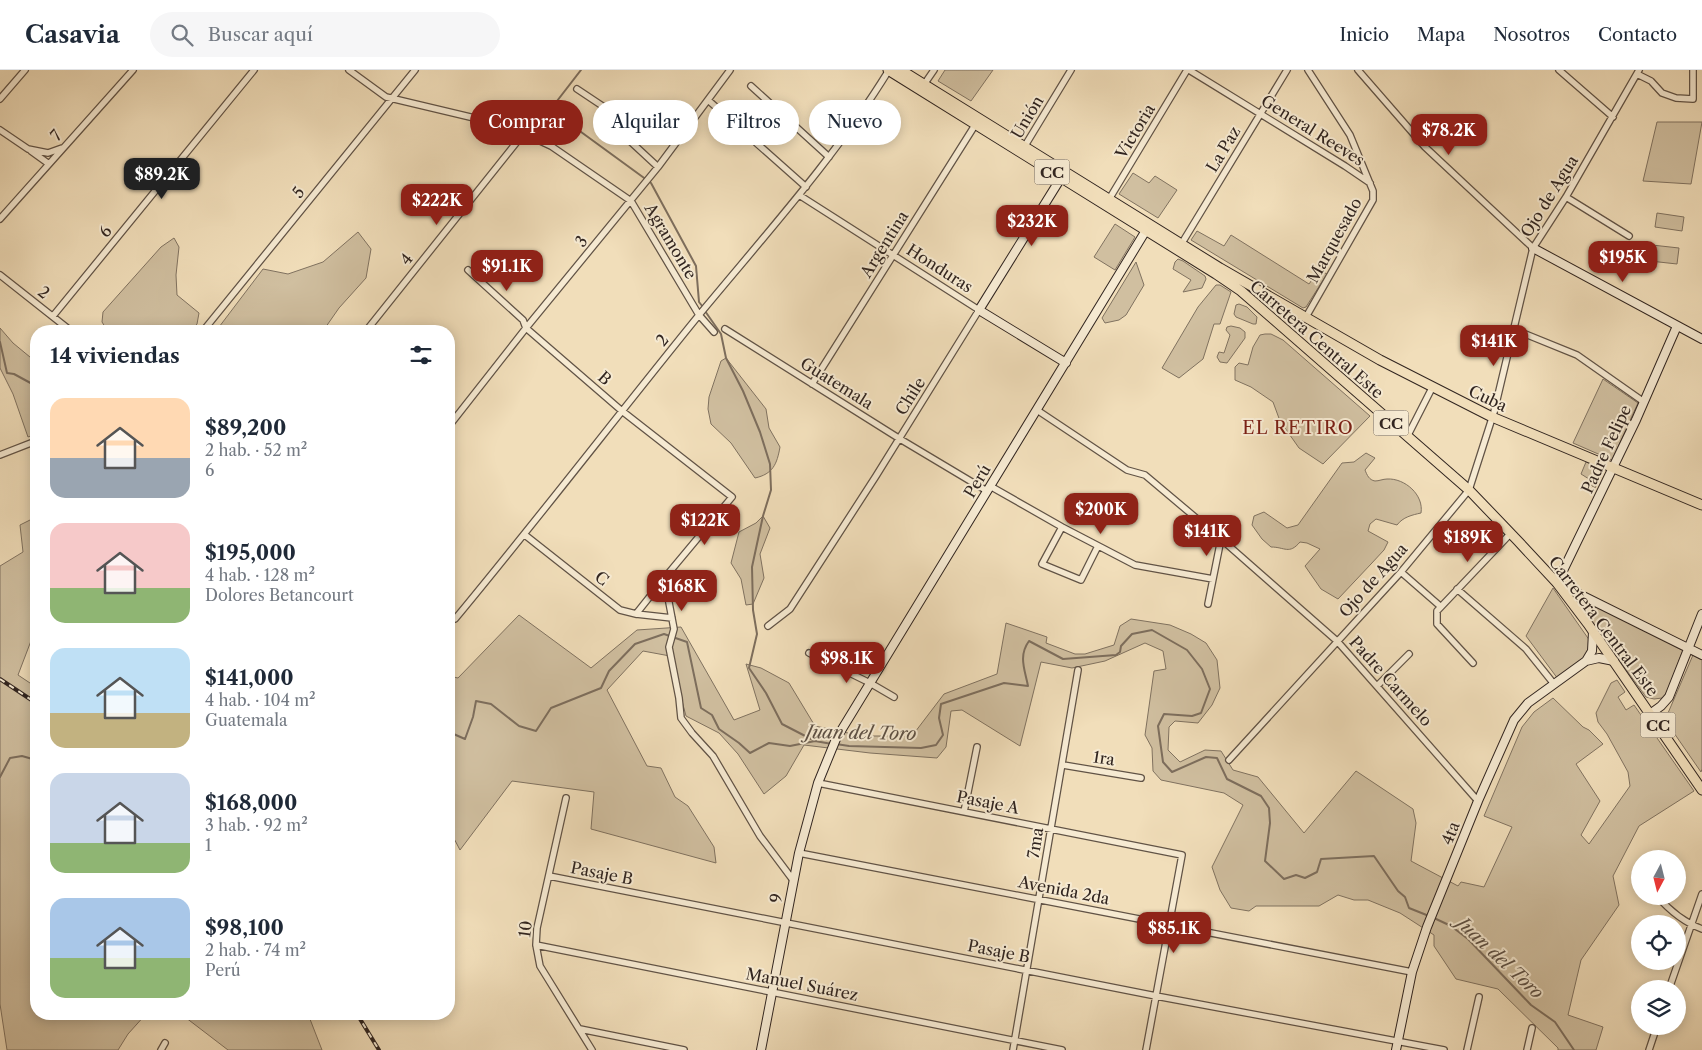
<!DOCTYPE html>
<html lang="es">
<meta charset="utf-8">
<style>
body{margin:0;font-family:"Libre Caslon Text",serif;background:#f6f6f7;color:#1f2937;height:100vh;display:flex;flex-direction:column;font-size:19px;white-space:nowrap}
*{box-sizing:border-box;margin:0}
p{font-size:16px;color:#747a83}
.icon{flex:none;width:28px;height:28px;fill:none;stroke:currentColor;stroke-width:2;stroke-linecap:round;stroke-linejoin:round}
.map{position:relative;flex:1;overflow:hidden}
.side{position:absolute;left:30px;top:255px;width:425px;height:695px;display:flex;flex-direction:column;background:#fff;border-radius:20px;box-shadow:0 2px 12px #0003}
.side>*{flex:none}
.guide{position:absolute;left:470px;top:30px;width:475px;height:45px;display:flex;gap:10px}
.needle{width:32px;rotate:187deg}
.tools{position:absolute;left:1631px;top:780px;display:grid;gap:10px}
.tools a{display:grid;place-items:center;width:55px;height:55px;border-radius:50%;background:#fff;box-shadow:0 2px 12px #0003;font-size:25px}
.price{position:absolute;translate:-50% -42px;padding:0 11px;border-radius:10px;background:#8f2418;color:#fff;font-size:16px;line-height:32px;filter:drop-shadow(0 1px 2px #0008)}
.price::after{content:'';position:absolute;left:50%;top:30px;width:15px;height:11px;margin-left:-8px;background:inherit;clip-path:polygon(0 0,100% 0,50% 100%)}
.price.current{background:#222;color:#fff}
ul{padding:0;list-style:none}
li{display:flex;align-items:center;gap:15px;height:125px;padding:0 20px}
li span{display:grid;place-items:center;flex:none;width:140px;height:100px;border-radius:15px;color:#555}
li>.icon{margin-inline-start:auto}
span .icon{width:60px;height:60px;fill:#fffc;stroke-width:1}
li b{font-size:21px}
h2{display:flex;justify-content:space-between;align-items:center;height:60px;padding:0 20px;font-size:21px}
.chip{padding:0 18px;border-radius:22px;background:#fff;box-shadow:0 2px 12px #0003;font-size:18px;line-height:45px}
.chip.current{background:#8f2418;color:#fff}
header{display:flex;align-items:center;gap:30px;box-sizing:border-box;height:70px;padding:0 25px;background:#fff;border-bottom:1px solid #e0e1e3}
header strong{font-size:24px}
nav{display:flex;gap:28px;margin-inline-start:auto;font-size:18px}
.search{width:350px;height:45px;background:#f6f6f7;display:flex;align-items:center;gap:12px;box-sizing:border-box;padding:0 18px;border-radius:28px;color:#747a83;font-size:19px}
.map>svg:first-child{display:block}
.green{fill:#d0bfa0;stroke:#807260}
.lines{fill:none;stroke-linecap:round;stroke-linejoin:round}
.stream{stroke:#7d6e5d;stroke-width:2}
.street-casing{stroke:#615346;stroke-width:8}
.secondary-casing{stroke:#312520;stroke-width:10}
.primary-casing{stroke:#312520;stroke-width:11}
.street{stroke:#f6ead2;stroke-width:5.5}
.secondary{stroke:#f6ead2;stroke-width:8}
.primary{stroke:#f1deba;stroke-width:9}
.rail-casing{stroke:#312520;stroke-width:4}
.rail{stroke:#f6ead2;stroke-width:2;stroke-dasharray:5.5;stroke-linecap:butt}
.labels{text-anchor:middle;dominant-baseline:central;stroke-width:4;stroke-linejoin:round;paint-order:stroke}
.shield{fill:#f6ead2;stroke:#6c6055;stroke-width:1}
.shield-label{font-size:15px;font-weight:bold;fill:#312520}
.street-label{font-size:16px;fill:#312520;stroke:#f6ead2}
.neighbourhood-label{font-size:18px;letter-spacing:1px;fill:#7a1f14;stroke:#f6ead2}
.water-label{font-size:18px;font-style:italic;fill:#5d5044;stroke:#f6ead2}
</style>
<header>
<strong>Casavia</strong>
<div class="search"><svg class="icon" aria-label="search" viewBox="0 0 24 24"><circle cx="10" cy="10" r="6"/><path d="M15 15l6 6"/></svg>Buscar aquí</div>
<nav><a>Inicio</a><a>Mapa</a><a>Nosotros</a><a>Contacto</a></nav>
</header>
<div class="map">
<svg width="1702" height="980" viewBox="0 0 1702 980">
<rect width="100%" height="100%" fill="#f1deba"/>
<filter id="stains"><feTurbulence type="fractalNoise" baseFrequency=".004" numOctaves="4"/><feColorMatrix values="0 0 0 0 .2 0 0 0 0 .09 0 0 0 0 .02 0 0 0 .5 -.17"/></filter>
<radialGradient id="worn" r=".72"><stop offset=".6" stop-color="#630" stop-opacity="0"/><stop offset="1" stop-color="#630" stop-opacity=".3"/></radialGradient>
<path class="green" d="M945,0H993L971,31L938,11Z
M1657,52H1702L1691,114L1643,111Z
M1133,103L1149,113L1155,106L1177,120L1158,148L1119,124Z
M1657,143L1684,147L1682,161L1655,157Z
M1115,154L1135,167L1115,200L1094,187Z
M1197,161L1224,176L1231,165L1309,214L1319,200L1327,204L1306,237L1303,238L1191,170Z
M358,162L371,179L366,208L339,238L323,261H216L263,199L288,204L323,192Z
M174,168L179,177L176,205L177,225L199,243L197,254L191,261H130L131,259L107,260L102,252L103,242L161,177Z
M1652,175L1679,178L1677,194L1650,191Z
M1178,189L1183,191L1205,206L1206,209L1202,218L1183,222L1191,210L1173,199L1175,192Z
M1136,192L1144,215L1126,245L1119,250L1105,253L1102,248Z
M1216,215H1220L1231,222L1220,254H1214L1203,289L1179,308L1162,298L1198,237Z
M1239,234L1247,237L1257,247L1256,254H1253L1236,247L1234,244L1236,235Z
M1231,256L1240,258L1245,262V268L1227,293L1220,292L1217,287L1219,282L1224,283L1230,265L1226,260L1227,257Z
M0,258L13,273L36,292V364L28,367L13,324L0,298Z
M1265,264H1271L1283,270L1370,346L1323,394L1299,378L1280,351L1273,332L1251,317L1235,310V297L1239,293L1248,295L1253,277L1260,265Z
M726,288L766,339L769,358L780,377C777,394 773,404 755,408L731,373L711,354L708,339L709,327L721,291Z
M1603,309L1638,333L1612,390L1573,373Z
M1366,383L1375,388L1365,400C1367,405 1369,410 1375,411C1379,411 1383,409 1387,409C1405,408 1424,425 1421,443C1412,445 1403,447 1397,455L1376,449L1370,454L1368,461L1388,472L1384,480L1371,494L1338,529L1321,519L1305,496L1320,479L1307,473L1300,472C1289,485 1285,477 1271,477L1262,469L1252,455L1254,446L1264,442L1287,458L1298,455L1342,393L1354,392Z
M1586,392L1604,399L1595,418L1588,413L1589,409L1581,404Z
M763,446L770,458L760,484L764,508L753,534L746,535L741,509L731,493L739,462L756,453Z
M36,447V563H34L18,605L36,617V944H146L128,964L118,980H7L0,934V496L23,482L20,455Z
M1553,518L1590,571L1589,583L1585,589L1558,609L1526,566Z
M1595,537L1600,538L1683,580L1667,622L1662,628L1654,629L1646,627L1592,553L1589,545L1590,541Z
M519,545L591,598L637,560L681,557L734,650L760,640L746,594L761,598L789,613L815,656L862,666H912L944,624L997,604L1006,553L1047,567L1046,573L1075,584H1085L1114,575L1120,556L1131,549L1170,555L1191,564L1206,573L1217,590L1220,618L1212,635L1198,653L1175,651L1169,657L1168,680L1180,692L1205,680L1221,681L1233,700L1258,707L1304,763L1356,701L1413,739L1416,753L1411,791L1458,816L1461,812L1484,817L1512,757L1484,746L1522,657L1534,642L1553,628L1583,657L1589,660L1603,674L1576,694L1600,731L1581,765L1589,774L1630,716L1628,702L1607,664L1598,652L1596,643L1611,613L1617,610L1625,622L1618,627L1626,640L1634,635L1694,721L1639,756L1613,806L1619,835L1581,890L1568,945L1603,957L1596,980H1558V978L1498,919L1456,909L1434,876V865L1400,843L1368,830H1354L1338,825L1319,836H1256L1249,841L1231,838L1220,820L1212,797L1243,735L1224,723L1161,710L1153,701L1152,678L1145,665L1154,601L1166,599L1163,581L1145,573L1105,591L1072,598L1041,592L1020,676L962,640L951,641L946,677L937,688L870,683L804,675L786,706L764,724L738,684L719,663L686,646L670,586L643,581L607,620L647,696L661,698L675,727L688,736L714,777L716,793L591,759L594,722L512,711L460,780L449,759V606L458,608Z
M1693,585L1702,590V699L1701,702L1665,650Z
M181,944H308L322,980H228Z"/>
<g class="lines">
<path class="stream" d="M581,0L557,31V42L566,51L651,113L696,196L699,232L703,237
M705,241L721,264L726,288L743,321L760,362L770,394L771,420L763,446L752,497L753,540L757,564L749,598L766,623L782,654L813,670
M0,272L7,303L14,304L36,316
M449,662L465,669L473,647L476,631L491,634L519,656L536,661L551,638L601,618L609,601L635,574L664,564L687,572L701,638L712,645L719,659L739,673L750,683L769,673L790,676L815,671L832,674
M836,674L849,676L921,678L936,675L943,665L939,648L941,634L1004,613L1028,616C1025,600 1018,586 1029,571L1063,589L1116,585L1120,582L1121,576L1132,564L1152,560L1187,580L1202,599L1210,619L1201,643L1192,646L1164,644L1158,656L1163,692L1172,702L1206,687L1217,688L1227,709L1261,726L1269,738L1270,753L1265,791L1284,809L1296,805L1305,808L1317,802L1321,789L1374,786L1398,821L1405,827L1409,838L1429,846
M0,707L10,688L22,686L36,690
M1434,848L1451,856L1468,869L1531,935L1555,952L1574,980"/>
<g class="street-casing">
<path id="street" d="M349,0L386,27L508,56L551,76L631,131L699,245L714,262
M1189,0L1345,96L1370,113
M1358,0L1425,77L1533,178
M1559,0L1613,47
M1637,4L1651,11L1662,23L1676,28L1693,29V0
M751,16L829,87
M923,16L934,0
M577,19L613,43L631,72L658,97
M0,29L25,0
M708,30L806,117
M0,60L28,79L48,83L62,78
M1023,79L1071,0
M31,81L49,94
M1566,127L1629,166
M1108,131L1187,0
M0,149L133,0
M1182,173L1287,0
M468,200L523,250L526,258L622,341L732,427L667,505V522L674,559L669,577L679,628L681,648L692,663L713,686L760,766L793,810
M0,205L71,261
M53,246L254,0
M1306,247L1373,130V121L1350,65L1308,0
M725,259L900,369L987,421
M1513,259L1577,285L1644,332
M203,261L415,0
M366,261L524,63
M812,314L977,52
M1037,340L1127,400L1145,405L1221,469L1337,571L1478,731
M449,356L526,258L658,97L730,0
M1407,367L1432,318
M0,385L36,371
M990,416L1062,457L1135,495L1213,509
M1062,457L1042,494L1081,510L1098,476
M525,465L620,540L636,544L672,548
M1401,502L1440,536
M1457,519L1526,579L1554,614
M1208,534L1221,469
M636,544L667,505
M449,551L455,549C538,449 617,346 699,245C765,165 835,88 889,0
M768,556L790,539L876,406L979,240L799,125
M809,583L870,613L894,627
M1473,593L1437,554V541L1511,463
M1377,616L1409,584
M1229,690L1401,502L1469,420L1494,342L1533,178L1566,127L1639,0
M1063,695L1141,708
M818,713L1182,785L1146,980
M566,728L537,858L536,875L540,896L592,980
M964,742L977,677
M799,783L1412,902
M1636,803L1640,807
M549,806L1156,926L1444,980
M1657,826C1670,841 1683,852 1702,859
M536,875L1062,980
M1669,919L1702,824
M580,959L684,980
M161,980L165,973
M1013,980L1078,600
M1467,980L1479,927
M1527,980L1532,958
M1649,980L1657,956"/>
</g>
<g class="secondary-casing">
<path id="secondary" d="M1064,103L979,240L1066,293
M1533,178L1702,269
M1677,256L1636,350L1557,513L1702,585
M1586,591L1592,581L1593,562
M1650,644L1661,636L1669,627L1702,544
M761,980L799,783L818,713L836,669L1148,157
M1396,980L1412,902L1427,857L1478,731L1514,650L1528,633L1586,591L1599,588L1614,591"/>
</g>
<g class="primary-casing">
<path id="primary" d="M888,0L1216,204L1241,221L1469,420L1517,470L1557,513L1588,554L1702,720
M901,0L1220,198L1380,290L1492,347L1702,435"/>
</g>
<use href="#street" class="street"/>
<use href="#secondary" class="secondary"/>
<use href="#primary" class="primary"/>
<g class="rail-casing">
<path id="rail" d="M0,609L36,633
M357,944L379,980"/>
</g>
<use href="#rail" class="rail"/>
</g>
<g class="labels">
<g class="shield">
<rect x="1034.5" y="89.5" width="35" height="25" rx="4"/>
<rect x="1373.5" y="340.5" width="35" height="25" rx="4"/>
<rect x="1640.5" y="642.5" width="35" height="25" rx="4"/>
</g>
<g class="shield-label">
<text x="1052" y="102">CC</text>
<text x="1391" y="353">CC</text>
<text x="1658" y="655">CC</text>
</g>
<g class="street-label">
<text transform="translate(1027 47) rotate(-59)">Unión</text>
<text transform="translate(1313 60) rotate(32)">General Reeves</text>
<text transform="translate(1135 61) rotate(-59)">Victoria</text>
<text transform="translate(56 65) rotate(-48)">7</text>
<text transform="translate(1223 79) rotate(-59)">La Paz</text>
<text transform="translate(298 122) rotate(-51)">5</text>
<text transform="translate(1549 126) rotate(-58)">Ojo de Agua</text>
<text transform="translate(105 161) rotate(-51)">6</text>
<text transform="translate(1334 170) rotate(-61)">Marquesado</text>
<text transform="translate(581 171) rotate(-51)">3</text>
<text transform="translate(671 171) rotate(59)">Agramonte</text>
<text transform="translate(884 174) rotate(-58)">Argentina</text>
<text transform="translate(406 189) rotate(-51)">4</text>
<text transform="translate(940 198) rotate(33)">Honduras</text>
<text transform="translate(44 222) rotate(38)">2</text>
<text transform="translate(1317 269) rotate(41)">Carretera Central Este</text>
<text transform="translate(662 270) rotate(-51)">2</text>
<text transform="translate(605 308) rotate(41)">B</text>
<text transform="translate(837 313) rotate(32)">Guatemala</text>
<text transform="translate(910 326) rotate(-58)">Chile</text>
<text transform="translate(1488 328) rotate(25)">Cuba</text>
<text transform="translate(1606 379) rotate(-65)">Padre Felipe</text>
<text transform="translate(977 411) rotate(-59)">Perú</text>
<text transform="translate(602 508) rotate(38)">C</text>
<text transform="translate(1373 510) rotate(-48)">Ojo de Agua</text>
<text transform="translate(1604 556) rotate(53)">Carretera Central Este</text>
<text transform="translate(1391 611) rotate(48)">Padre Carmelo</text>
<text transform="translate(1104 688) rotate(9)">1ra</text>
<text transform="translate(988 732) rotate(11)">Pasaje A</text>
<text transform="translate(1450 763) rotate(-68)">4ta</text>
<text transform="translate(1035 773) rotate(-81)">7ma</text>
<text transform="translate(602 803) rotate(11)">Pasaje B</text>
<text transform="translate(1064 820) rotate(11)">Avenida 2da</text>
<text transform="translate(776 828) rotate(-80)">9</text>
<text transform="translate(525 859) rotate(-83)">10</text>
<text transform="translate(999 881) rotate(11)">Pasaje B</text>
<text transform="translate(802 914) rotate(11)">Manuel Suárez</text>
</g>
<g class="neighbourhood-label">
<text x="1298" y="358">EL RETIRO</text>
</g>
<g class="water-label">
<text transform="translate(861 663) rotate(1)">Juan del Toro</text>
<text transform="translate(1500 888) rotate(43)">Juan del Toro</text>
</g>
</g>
<rect width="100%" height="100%" filter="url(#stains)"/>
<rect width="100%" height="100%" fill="url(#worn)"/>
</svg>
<div class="tools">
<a><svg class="needle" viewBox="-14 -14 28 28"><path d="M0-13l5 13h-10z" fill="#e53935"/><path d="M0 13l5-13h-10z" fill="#747a83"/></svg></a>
<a><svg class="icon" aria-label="locate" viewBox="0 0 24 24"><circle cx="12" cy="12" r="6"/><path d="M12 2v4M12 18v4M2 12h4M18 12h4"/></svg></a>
<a><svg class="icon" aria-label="layers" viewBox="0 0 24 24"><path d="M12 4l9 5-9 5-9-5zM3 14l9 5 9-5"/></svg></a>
</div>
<b class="price" style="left:1449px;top:86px">$78.2K</b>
<b class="price current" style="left:162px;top:130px">$89.2K</b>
<b class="price" style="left:437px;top:156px">$222K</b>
<b class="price" style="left:1032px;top:177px">$232K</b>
<b class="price" style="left:1623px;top:213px">$195K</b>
<b class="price" style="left:507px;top:222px">$91.1K</b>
<b class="price" style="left:1494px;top:297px">$141K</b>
<b class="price" style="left:1101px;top:465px">$200K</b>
<b class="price" style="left:705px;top:476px">$122K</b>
<b class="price" style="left:1207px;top:487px">$141K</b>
<b class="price" style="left:1468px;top:493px">$189K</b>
<b class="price" style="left:682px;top:542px">$168K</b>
<b class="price" style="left:847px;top:614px">$98.1K</b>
<b class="price" style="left:1174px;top:884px">$85.1K</b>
<div class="guide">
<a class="chip current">Comprar</a>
<a class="chip">Alquilar</a>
<a class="chip">Filtros</a>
<a class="chip">Nuevo</a>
</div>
<section class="side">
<h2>14 viviendas<svg class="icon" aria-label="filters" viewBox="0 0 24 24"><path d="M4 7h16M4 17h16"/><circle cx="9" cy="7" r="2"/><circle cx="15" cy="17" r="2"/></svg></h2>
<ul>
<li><span style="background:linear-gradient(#ffd9b3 60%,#9aa5b1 0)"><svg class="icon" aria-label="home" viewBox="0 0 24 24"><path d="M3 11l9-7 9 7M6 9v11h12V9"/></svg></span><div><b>$89,200</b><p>2 hab. · 52 m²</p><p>6</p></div></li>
<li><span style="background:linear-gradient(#f6c9c9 65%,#8fb573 0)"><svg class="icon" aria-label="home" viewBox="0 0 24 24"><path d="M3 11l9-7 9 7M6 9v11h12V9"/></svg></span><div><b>$195,000</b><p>4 hab. · 128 m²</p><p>Dolores Betancourt</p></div></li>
<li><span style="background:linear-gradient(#bfe0f5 65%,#c2b280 0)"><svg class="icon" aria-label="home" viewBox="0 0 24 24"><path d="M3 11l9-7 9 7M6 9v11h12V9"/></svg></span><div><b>$141,000</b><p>4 hab. · 104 m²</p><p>Guatemala</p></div></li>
<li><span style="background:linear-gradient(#c9d6e8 70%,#8fb573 0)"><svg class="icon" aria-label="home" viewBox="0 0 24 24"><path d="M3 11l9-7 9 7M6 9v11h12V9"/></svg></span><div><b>$168,000</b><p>3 hab. · 92 m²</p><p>1</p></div></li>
<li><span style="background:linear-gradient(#a9c7e8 60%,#8fb573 0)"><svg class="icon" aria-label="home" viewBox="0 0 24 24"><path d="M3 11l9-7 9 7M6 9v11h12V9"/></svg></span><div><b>$98,100</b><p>2 hab. · 74 m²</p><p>Perú</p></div></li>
</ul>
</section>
</div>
